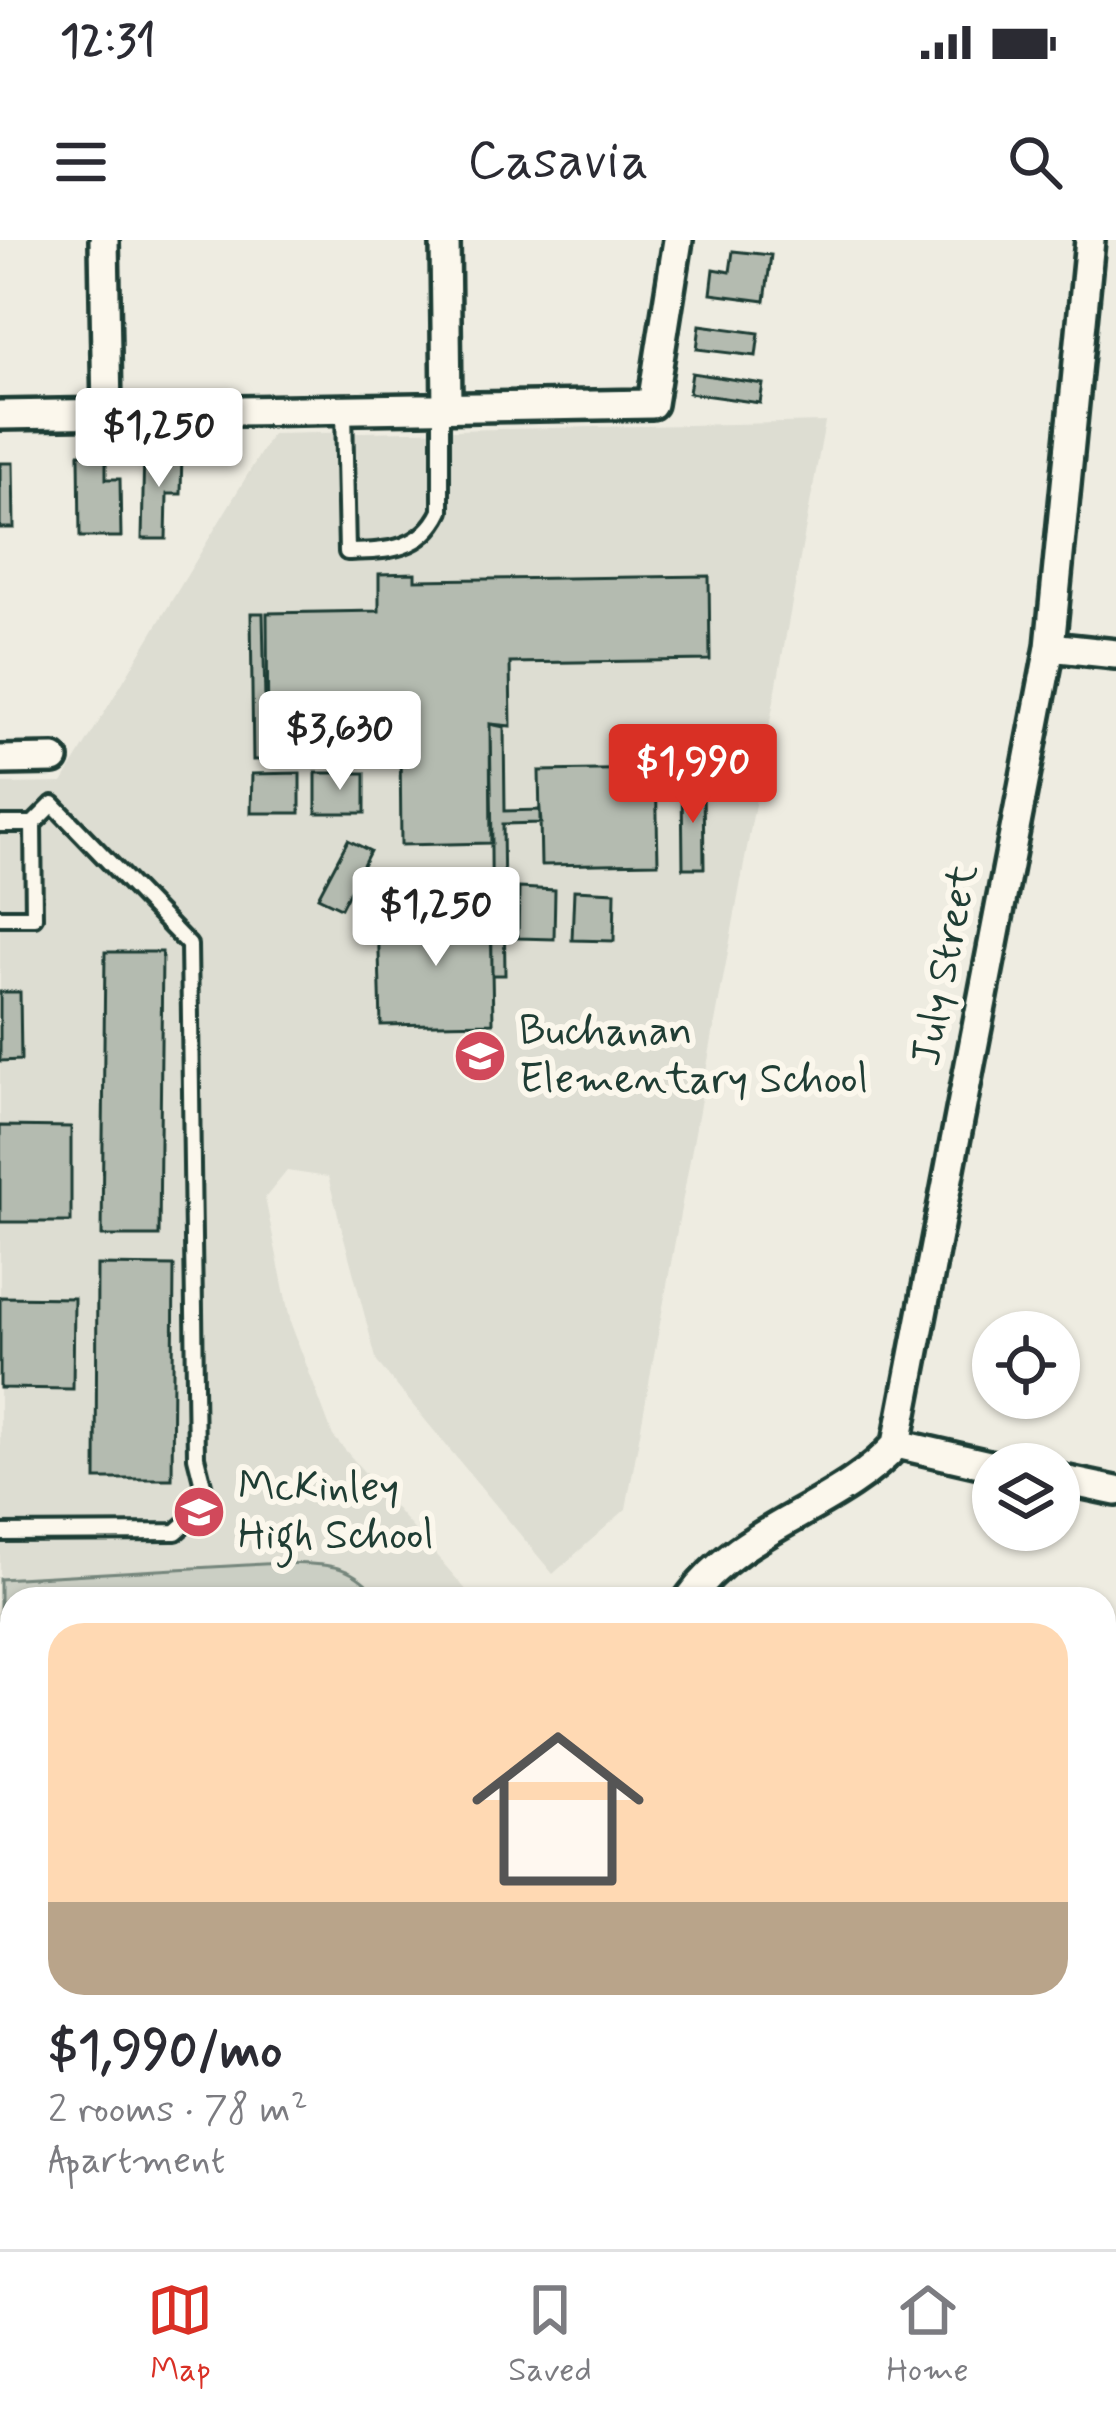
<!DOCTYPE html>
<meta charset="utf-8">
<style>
body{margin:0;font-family:Mynerve,sans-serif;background:#f7f7f7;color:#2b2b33;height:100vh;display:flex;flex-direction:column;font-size:45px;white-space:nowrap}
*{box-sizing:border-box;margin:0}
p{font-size:39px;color:#7c7c81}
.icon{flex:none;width:66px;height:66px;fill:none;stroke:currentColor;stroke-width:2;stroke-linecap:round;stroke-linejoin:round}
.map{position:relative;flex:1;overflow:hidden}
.side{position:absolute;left:0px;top:1347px;width:1116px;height:663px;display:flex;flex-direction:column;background:#fff;border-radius:36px 36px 0 0;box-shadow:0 3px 9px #0004}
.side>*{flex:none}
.buttons{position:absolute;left:972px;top:1071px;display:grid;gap:24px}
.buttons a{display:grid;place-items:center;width:108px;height:108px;border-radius:50%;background:#fff;box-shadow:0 3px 9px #0004;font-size:60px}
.price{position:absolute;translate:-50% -102px;padding:0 27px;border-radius:12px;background:#fff;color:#222;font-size:39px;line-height:78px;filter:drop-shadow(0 3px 6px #0008)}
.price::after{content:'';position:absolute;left:50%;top:72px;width:36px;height:27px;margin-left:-18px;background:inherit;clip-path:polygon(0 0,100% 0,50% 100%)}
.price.active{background:#d93025;color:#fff}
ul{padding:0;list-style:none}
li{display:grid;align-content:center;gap:24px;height:636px;padding:0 48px}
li+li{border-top:3px solid #e1e1e2}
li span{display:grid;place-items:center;height:372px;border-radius:36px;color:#555}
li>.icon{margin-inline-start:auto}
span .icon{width:216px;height:216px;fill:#fffc;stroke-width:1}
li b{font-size:51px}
.status{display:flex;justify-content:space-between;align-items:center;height:84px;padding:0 60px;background:#fff;direction:ltr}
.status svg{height:33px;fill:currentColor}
header{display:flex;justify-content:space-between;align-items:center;height:156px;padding:0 48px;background:#fff;font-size:54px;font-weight:600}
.tab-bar{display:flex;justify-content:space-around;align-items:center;height:168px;border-top:3px solid #e1e1e2;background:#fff;font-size:33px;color:#7c7c81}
.tab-bar a{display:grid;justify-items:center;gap:6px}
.tab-bar .active{color:#d93025}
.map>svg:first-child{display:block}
.built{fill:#ddddd2}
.green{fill:#cbcfc4;stroke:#75867c;stroke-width:3}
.water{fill:#9fa89f;stroke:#6c7d74;stroke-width:3}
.building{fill:#b4bbb0;stroke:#1f3d34;stroke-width:3}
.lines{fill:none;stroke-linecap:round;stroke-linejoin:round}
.lane-casing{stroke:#1f3d34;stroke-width:22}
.street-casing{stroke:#1f3d34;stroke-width:36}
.lane{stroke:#fbf7ec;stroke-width:14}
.street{stroke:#fbf7ec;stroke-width:27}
.labels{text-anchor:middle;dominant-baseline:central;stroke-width:12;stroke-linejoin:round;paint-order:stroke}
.street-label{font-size:42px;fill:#1f3d34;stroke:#fbf7ec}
.poi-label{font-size:42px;fill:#1f3d34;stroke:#fbf7ec;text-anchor:start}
</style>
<div class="status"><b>12:31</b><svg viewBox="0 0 49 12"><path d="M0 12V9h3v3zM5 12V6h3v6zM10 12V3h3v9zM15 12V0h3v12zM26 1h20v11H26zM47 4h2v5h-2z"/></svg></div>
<header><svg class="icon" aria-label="menu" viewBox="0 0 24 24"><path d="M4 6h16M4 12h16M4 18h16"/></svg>Casavia<svg class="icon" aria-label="search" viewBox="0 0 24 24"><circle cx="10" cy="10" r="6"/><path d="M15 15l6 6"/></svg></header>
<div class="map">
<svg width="1116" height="2009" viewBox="0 0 1116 2009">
<rect width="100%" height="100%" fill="#eeece1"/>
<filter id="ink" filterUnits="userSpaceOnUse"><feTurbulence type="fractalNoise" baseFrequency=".00833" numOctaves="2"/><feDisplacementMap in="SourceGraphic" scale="24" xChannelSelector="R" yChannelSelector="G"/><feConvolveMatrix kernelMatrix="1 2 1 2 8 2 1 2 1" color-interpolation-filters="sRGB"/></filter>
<g filter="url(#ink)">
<path class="built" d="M825,182L626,1269L553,1334L377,1122L328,937L287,931L265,958L291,1084L333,1196L474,1359H12V1998H439L438,2009H0V544L62,543L272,194Z"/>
<path class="green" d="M281,1323C326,1325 351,1321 380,1359H12V1856L0,1854V1339Z"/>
<path class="water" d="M1104,1550L1116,1556V2009H661L663,1998H1104Z"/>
<path class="building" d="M733,11L771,15L765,61L711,54L714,29L730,32Z
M700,85L759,93L756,116L697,109Z
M692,133L763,144L760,163L689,153Z
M144,210L182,211L181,254H167L166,299H142Z
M79,214H106V239H120L121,297H80Z
M0,223H13L14,288H0Z
M415,333V340L709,336L710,420L510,423L511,486L490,484L492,603L401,605L400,502L268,504L267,373L379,371V334Z
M251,373H263L266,505L395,503V517L253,520Z
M490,484L504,487L505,571L540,570L541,583L503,584L505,735H492Z
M656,529L658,623L541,625L539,531Z
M300,533V573H251L252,534Z
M316,533H365V573H316Z
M682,543H703L704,628H683Z
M348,600L370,611L341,668L318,657Z
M519,648L555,650L554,699L518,698Z
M574,650L615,652L614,701L572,700Z
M491,674L493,783L381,785L378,676Z
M105,712H162L159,996H102Z
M0,752H20L21,820L0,821Z
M0,886L71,887V982H0Z
M97,1025L174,1026L172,1239H96Z
M0,1057L74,1058L73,1149L0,1148Z"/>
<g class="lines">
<g class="lane-casing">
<path id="lane" d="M344,170L347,312C386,311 422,311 441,271V167
M0,584H33L34,677H0
M0,1293L176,1292L194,1276L205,1253L196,1217L189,705L53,564L33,584"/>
</g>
<g class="street-casing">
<path id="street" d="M104,0L107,173
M445,0L447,167
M0,175L652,164L678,0
M1050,407L1116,414
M0,520L54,519
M897,1204L993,1226
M1059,1239L1116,1251
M689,1359C740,1287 839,1269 897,1204L1050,407L1090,0
M610,2009L612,1998"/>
</g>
<use href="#lane" class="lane"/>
<use href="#street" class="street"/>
</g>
</g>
<defs>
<g id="school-disc" transform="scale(2.7)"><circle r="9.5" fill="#d1495b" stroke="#fbf7ec"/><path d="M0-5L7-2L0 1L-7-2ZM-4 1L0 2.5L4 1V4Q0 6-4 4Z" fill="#fff"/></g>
</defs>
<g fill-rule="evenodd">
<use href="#school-disc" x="480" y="816"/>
<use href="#school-disc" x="199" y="1272"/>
</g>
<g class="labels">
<g class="street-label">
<text transform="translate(946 725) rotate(-79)">July Street</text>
</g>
<g class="poi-label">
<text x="519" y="792">Buchanan<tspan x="519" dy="48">Elementary School</tspan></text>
<text x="238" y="1248">McKinley<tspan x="238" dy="48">High School</tspan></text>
</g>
</g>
</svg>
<div class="buttons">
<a><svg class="icon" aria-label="locate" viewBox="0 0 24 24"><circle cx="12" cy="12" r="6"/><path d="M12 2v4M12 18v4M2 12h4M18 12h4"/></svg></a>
<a><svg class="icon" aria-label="layers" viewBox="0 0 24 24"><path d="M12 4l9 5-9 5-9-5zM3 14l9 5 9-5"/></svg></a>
</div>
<b class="price" style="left:159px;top:250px">$1,250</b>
<b class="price" style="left:340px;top:553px">$3,630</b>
<b class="price active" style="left:693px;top:586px">$1,990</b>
<b class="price" style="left:436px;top:729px">$1,250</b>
<section class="side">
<ul>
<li><span style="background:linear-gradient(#ffd9b3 75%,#b9a48a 0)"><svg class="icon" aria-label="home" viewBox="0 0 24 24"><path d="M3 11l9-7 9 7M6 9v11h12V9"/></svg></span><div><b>$1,990/mo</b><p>2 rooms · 78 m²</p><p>Apartment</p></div></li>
</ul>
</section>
</div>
<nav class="tab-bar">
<a class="active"><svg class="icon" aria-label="map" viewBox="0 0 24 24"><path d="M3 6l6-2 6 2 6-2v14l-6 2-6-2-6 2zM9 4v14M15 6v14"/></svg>Map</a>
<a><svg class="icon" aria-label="saved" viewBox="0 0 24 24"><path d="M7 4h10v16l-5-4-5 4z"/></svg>Saved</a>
<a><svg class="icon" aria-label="home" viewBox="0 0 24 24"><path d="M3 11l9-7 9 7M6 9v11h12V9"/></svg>Home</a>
</nav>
